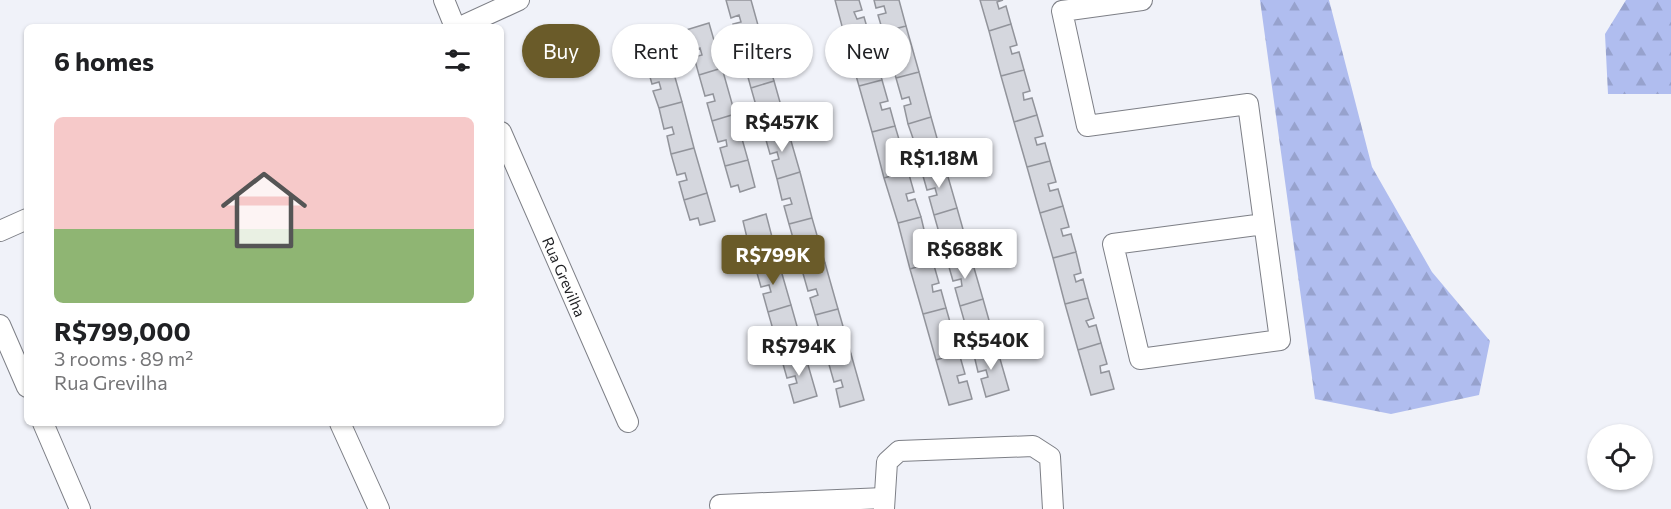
<!DOCTYPE html>
<meta charset="utf-8">
<style>
body{margin:0;font-family:Commissioner,sans-serif;background:#f6f6f6;color:#202124;height:100vh;display:flex;flex-direction:column;font-size:22px;white-space:nowrap}
*{box-sizing:border-box;margin:0}
p{font-size:20px;color:#757577}
.icon{flex:none;width:33px;height:33px;fill:none;stroke:currentColor;stroke-width:2;stroke-linecap:round;stroke-linejoin:round}
.map{position:relative;flex:1;overflow:hidden}
.panel{position:absolute;left:24px;top:24px;width:480px;height:402px;display:flex;flex-direction:column;background:#fff;border-radius:9px;box-shadow:0 2px 4px #0004}
.panel>*{flex:none}
.guide{position:absolute;left:522px;top:24px;width:570px;height:54px;display:flex;gap:12px}
.fabs{position:absolute;left:1587px;top:424px;display:grid;gap:12px}
.fabs a{display:grid;place-items:center;width:66px;height:66px;border-radius:50%;background:#fff;box-shadow:0 2px 4px #0004;font-size:30px}
.price{position:absolute;translate:-50% -51px;padding:0 14px;border-radius:6px;background:#fff;color:#222;font-size:20px;line-height:39px;filter:drop-shadow(0 2px 3px #0008)}
.price::after{content:'';position:absolute;left:50%;top:36px;width:18px;height:14px;margin-left:-9px;background:inherit;clip-path:polygon(0 0,100% 0,50% 100%)}
.price.on{background:#6a5b29;color:#fff}
ul{padding:0;list-style:none}
li{display:grid;align-content:center;gap:12px;height:318px;padding:0 30px}
li span{display:grid;place-items:center;height:186px;border-radius:9px;color:#555}
li>.icon{margin-inline-start:auto}
span .icon{width:108px;height:108px;fill:#fffc;stroke-width:1}
li b{font-size:26px}
h2{display:flex;justify-content:space-between;align-items:center;height:72px;padding:0 30px;font-size:26px}
.tag{padding:0 21px;border-radius:27px;background:#fff;box-shadow:0 2px 4px #0004;font-size:21px;line-height:54px}
.tag.on{background:#6a5b29;color:#fff}
.map>svg:first-child{display:block}
.forest{fill:url(#forest-firs)}
.building{fill:#d5d7de;stroke:#92949b;stroke-width:1.5}
.lines{fill:none;stroke-linecap:round;stroke-linejoin:round}
.minor-casing{stroke:#7d7f86;stroke-width:22}
.minor{stroke:#fff;stroke-width:20}
.labels{text-anchor:middle;dominant-baseline:central;stroke-width:6;stroke-linejoin:round;paint-order:stroke}
.street-label{font-size:15px;fill:#1e1f22;stroke:#f0f2f9}
</style>
<div class="map">
<svg width="1671" height="509" viewBox="0 0 1671 509">
<defs>
<pattern id="forest-firs" width="22" height="20" patternUnits="userSpaceOnUse" patternTransform="scale(1.5)"><rect width="22" height="20" fill="#b0bdef"/><path d="M5 1l3.5 6h-7zM16 11l3.5 6h-7z" fill="#97a2cd"/></pattern>
</defs>
<rect width="100%" height="100%" fill="#f0f2f9"/>
<path class="forest" d="M1260,0H1329L1372,167L1432,272L1490,341L1479,395L1391,414L1315,399Z
M1626,0H1671V94H1608L1605,34Z"/>
<path class="building" d="M726,0H751L761,36L738,42L733,24L741,22L739,15L731,18Z
M835,0H859L862,10L854,12L857,19L864,17L869,34L846,41Z
M874,0H899L906,26L883,32L878,15L886,13L884,6L876,8Z
M980,0H1003L997,2L999,9L1006,6L1011,24L989,31Z
M709,23L722,68L699,75L694,57L702,55L700,48L692,51L686,30Z
M1011,24L1017,45L1010,47L1012,54L1019,52L1024,70L1001,76L989,31Z
M906,26L919,72L896,78L891,60L898,58L897,51L889,53L883,32Z
M869,34L875,55L867,57L869,64L877,62L882,80L859,86L846,41Z
M761,36L774,81L751,88L746,70L753,68L752,61L744,63L738,42Z
M669,56L682,102L659,108L653,91L661,89L659,82L652,84L646,63Z
M722,68L735,114L712,121L707,103L715,101L713,94L705,96L699,75Z
M1024,70L1030,91L1023,93L1024,100L1032,98L1037,115L1014,122L1001,76Z
M919,72L931,117L908,124L904,106L911,104L909,97L902,99L896,78Z
M882,80L888,101L880,103L882,110L890,108L895,126L872,132L859,86Z
M774,81L787,127L764,133L758,115L766,113L764,107L757,109L751,88Z
M682,102L694,148L671,154L667,136L674,134L672,127L664,129L659,108Z
M735,114L748,160L725,166L720,148L727,146L726,140L718,142L712,121Z
M1037,115L1043,136L1035,138L1037,145L1045,143L1050,161L1027,167L1014,122Z
M931,117L944,163L921,169L916,151L924,149L922,142L915,144L908,124Z
M895,126L901,146L893,149L895,156L903,153L908,171L884,178L872,132Z
M787,127L800,172L777,179L772,161L779,159L777,152L770,154L764,133Z
M694,148L707,193L684,200L679,182L687,180L685,173L677,175L671,154Z
M748,160L755,187L740,192L738,185L731,187L725,166Z
M1050,161L1056,182L1048,184L1050,191L1058,189L1063,206L1040,213L1027,167Z
M944,163L957,208L934,215L929,197L937,195L935,188L927,190L921,169Z
M908,171L914,192L906,194L908,201L915,199L921,217L898,223L884,178Z
M800,172L812,218L789,224L784,206L792,204L790,198L782,200L777,179Z
M707,193L715,221L700,225L698,218L690,220L684,200Z
M1063,206L1069,227L1061,229L1063,236L1071,234L1076,252L1053,258L1040,213Z
M957,208L970,254L947,260L942,243L950,240L948,233L940,236L934,215Z
M766,214L778,260L755,266L750,248L758,246L756,239L748,242L743,221Z
M921,217L926,238L919,240L921,247L928,244L933,262L910,269L898,223Z
M812,218L825,263L802,270L797,252L805,250L803,243L795,245L789,224Z
M1076,252L1081,273L1074,275L1076,282L1083,279L1088,298L1065,304L1053,258Z
M970,254L983,299L960,306L955,288L962,286L961,279L953,281L947,260Z
M778,260L791,305L768,312L763,294L771,292L769,285L761,287L755,266Z
M933,262L939,283L932,285L933,292L941,290L946,308L923,314L910,269Z
M825,263L838,309L815,315L810,298L818,295L816,289L808,291L802,270Z
M1088,298L1094,318L1086,321L1089,327L1096,325L1101,343L1078,350L1065,304Z
M983,299L996,345L973,351L968,334L976,331L973,325L966,327L960,306Z
M791,305L804,351L781,357L776,340L784,337L782,330L774,333L768,312Z
M946,308L952,329L944,331L946,338L954,336L959,353L936,360L923,314Z
M838,309L851,354L828,361L823,343L830,341L829,334L821,336L815,315Z
M1101,343L1107,364L1100,366L1101,373L1109,371L1114,389L1091,395L1078,350Z
M996,345L1009,390L986,397L981,379L988,377L986,370L978,372L973,351Z
M804,351L817,396L794,403L789,385L797,383L795,376L787,378L781,357Z
M959,353L965,374L957,376L959,383L967,381L972,399L949,405L936,360Z
M851,354L864,400L840,407L836,389L843,387L841,380L834,382L828,361Z"/>
<g class="lines">
<g class="minor-casing">
<g id="minor">
<path d="M444,0L455,27"/>
<path d="M1142,0L1062,11L1087,126L1248,104L1280,340L1140,359L1113,244L1264,224"/>
<path d="M460,27L519,0"/>
<path id="s1" d="M501,132L628,422"/>
<path d="M0,231L27,219"/>
<path d="M0,325L27,387"/>
<path d="M43,423L80,509"/>
<path d="M340,423L379,509"/>
<path d="M720,505L884,498"/>
<path d="M884,509L887,462L899,451L1033,446L1050,457L1053,509"/>
</g>
</g>
<use href="#minor" class="minor"/>
</g>
<g class="labels">
<g class="street-label">
<text stroke="none"><textPath href="#s1" startOffset="158">Rua Grevilha</textPath></text>
</g>
</g>
</svg>
<div class="fabs">
<a><svg class="icon" aria-label="locate" viewBox="0 0 24 24"><circle cx="12" cy="12" r="6"/><path d="M12 2v4M12 18v4M2 12h4M18 12h4"/></svg></a>
</div>
<b class="price" style="left:782px;top:153px">R$457K</b>
<b class="price" style="left:939px;top:189px">R$1.18M</b>
<b class="price" style="left:965px;top:280px">R$688K</b>
<b class="price on" style="left:773px;top:286px">R$799K</b>
<b class="price" style="left:991px;top:371px">R$540K</b>
<b class="price" style="left:799px;top:377px">R$794K</b>
<div class="guide">
<a class="tag on">Buy</a>
<a class="tag">Rent</a>
<a class="tag">Filters</a>
<a class="tag">New</a>
</div>
<section class="panel">
<h2>6 homes<svg class="icon" aria-label="filters" viewBox="0 0 24 24"><path d="M4 7h16M4 17h16"/><circle cx="9" cy="7" r="2"/><circle cx="15" cy="17" r="2"/></svg></h2>
<ul>
<li><span style="background:linear-gradient(#f6c9c9 60%,#8fb573 0)"><svg class="icon" aria-label="home" viewBox="0 0 24 24"><path d="M3 11l9-7 9 7M6 9v11h12V9"/></svg></span><div><b>R$799,000</b><p>3 rooms · 89 m²</p><p>Rua Grevilha</p></div></li>
</ul>
</section>
</div>
